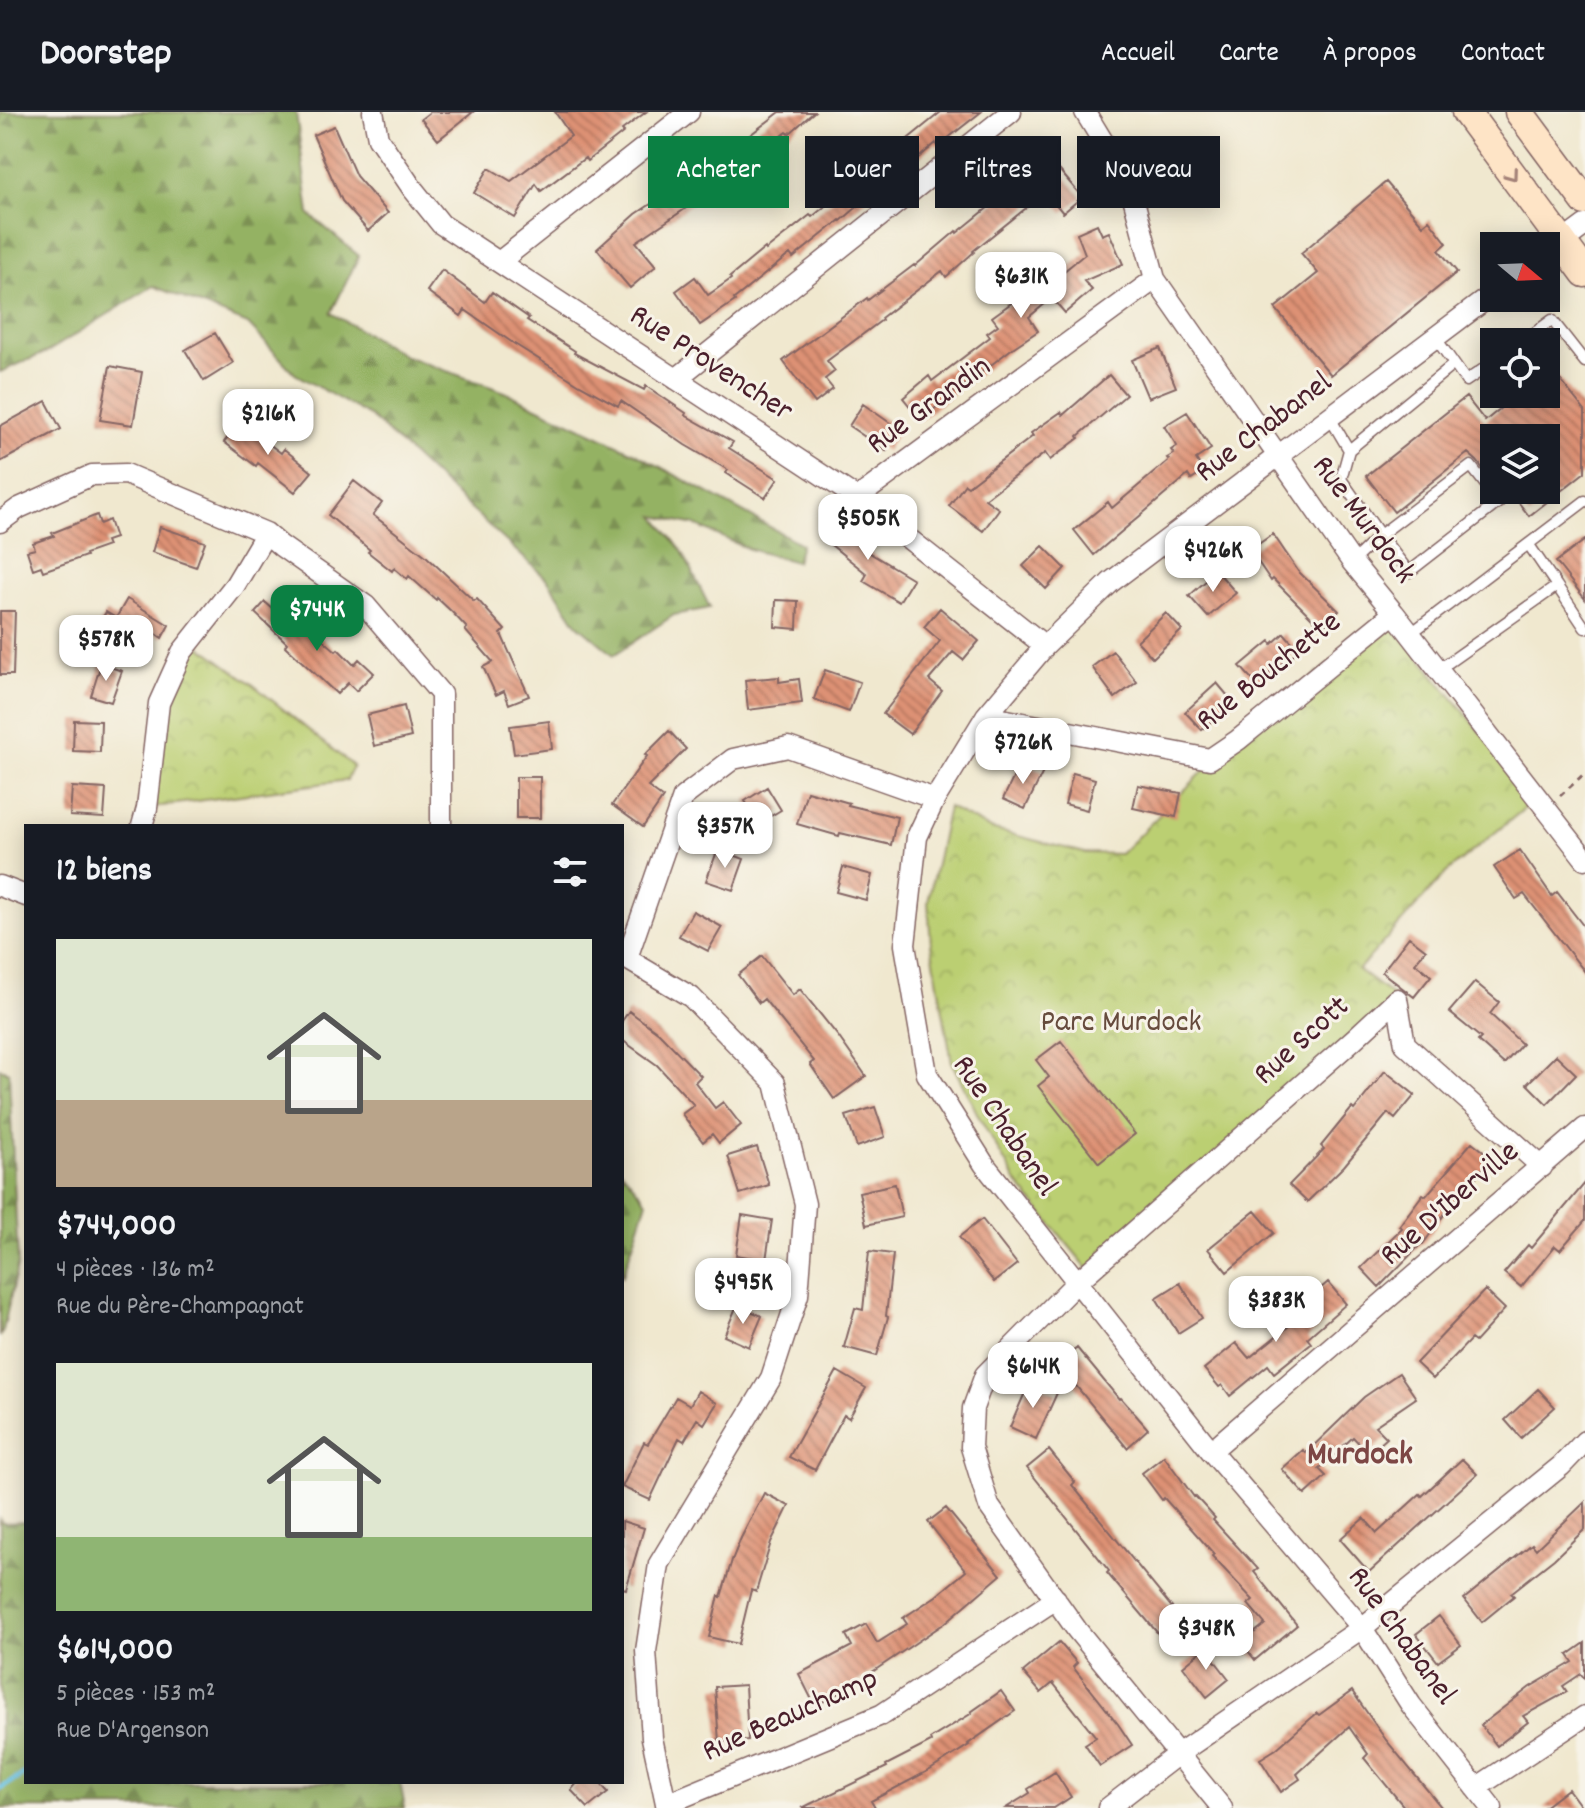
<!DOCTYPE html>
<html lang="fr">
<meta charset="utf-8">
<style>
body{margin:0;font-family:Dekko,sans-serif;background:#242831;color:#f1f3f6;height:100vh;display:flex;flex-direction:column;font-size:30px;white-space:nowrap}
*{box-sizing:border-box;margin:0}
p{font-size:26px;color:#9ea1a6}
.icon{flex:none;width:44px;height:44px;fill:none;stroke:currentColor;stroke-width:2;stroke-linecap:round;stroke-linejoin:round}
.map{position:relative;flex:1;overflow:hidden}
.drawer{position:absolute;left:24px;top:712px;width:600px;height:960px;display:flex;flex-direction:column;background:#171b24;border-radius:0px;box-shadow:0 4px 20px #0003}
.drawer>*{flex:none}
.hud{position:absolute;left:648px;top:24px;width:760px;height:72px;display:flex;gap:16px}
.needle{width:52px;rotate:109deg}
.buttons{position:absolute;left:1480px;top:120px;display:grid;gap:16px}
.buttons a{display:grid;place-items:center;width:80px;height:80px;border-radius:0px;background:#171b24;box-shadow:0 4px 20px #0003;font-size:40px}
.price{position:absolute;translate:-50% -68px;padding:0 18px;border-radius:16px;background:#fff;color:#222;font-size:26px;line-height:52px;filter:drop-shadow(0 2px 4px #0008)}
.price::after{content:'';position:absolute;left:50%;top:48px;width:24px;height:18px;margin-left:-12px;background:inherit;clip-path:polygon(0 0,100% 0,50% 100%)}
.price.selected{background:#0b8043;color:#fff}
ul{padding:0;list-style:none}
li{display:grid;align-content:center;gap:16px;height:424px;padding:0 32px}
li span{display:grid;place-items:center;height:248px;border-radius:0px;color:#555}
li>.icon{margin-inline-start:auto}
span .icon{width:144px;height:144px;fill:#fffc;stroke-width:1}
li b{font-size:34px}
h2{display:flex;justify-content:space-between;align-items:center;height:96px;padding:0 32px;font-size:34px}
.pill{padding:0 28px;border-radius:0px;background:#171b24;box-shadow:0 4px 20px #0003;font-size:28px;line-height:72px}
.pill.selected{background:#0b8043;color:#fff}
header{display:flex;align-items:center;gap:48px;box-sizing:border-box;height:112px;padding:0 40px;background:#171b24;border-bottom:2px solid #363941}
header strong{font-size:38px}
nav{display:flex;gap:44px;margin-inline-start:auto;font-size:28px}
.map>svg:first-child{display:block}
.forest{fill:url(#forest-firs);stroke:#6f6848;stroke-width:2}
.park{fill:url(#park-crowns);stroke:#82774e;stroke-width:2}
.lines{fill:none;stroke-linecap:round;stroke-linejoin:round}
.stream{stroke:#69c4e7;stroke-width:5}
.building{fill:url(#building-back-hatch)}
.lane-casing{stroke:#846564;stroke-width:13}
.street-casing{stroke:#846564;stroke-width:23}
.secondary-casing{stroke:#846564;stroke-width:31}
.path{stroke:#846564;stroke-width:3;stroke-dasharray:6 6;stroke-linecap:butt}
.lane{stroke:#fff;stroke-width:10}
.street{stroke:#fff;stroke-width:20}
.secondary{stroke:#fee4c6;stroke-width:28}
.oneway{stroke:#a48278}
.labels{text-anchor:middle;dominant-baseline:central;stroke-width:6;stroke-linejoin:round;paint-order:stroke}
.street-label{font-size:32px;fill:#4a1f2b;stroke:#f7f3e8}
.park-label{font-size:32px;fill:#664b3d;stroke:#f7f3e8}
.neighbourhood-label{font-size:34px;font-weight:bold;fill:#7d4745;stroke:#f7f3e8}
</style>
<header>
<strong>Doorstep</strong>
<nav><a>Accueil</a><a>Carte</a><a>À propos</a><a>Contact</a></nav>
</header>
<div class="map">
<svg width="1585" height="1696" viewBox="0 0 1585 1696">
<defs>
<pattern id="forest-firs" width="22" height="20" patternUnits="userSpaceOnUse" patternTransform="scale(2)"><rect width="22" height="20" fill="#94b264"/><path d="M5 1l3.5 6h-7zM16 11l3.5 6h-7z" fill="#7b9053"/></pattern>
<pattern id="park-crowns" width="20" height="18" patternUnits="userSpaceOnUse" patternTransform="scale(2)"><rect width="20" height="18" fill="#bbcf72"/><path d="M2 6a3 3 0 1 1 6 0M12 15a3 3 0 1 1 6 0" fill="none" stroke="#a2b163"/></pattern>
<pattern id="building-back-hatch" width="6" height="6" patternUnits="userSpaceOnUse" patternTransform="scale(2)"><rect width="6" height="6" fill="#dd9174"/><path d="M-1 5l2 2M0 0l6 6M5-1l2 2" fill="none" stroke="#b5765f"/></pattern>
</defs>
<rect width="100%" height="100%" fill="#f7f3e8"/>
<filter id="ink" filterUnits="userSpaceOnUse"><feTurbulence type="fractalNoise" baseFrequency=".0125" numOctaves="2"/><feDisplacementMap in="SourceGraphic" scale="16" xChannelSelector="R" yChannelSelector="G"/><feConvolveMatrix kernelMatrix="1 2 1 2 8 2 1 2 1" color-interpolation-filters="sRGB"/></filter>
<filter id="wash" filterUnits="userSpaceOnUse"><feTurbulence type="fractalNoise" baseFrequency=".006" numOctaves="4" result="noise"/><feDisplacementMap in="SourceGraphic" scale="32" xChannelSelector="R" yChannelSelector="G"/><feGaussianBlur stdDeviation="1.8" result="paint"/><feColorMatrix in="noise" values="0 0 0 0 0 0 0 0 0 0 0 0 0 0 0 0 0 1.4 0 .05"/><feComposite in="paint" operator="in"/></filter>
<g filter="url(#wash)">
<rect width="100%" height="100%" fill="#f0e8cf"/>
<path class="forest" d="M0,0H296L309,102L359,144L331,201L405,244L505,280L635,341L801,432L796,450L749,437L695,413L655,404L682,439L710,496L674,503L614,543L577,512L548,468L371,305L295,262L248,212L153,174L47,240L0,260Z
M0,956L9,960L18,1151L3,1219L0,1225Z
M622,1059L647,1089L622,1166Z
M0,1407L3,1411L26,1410V1670H400L405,1696H0Z"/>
<path class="park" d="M1387,506L1536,687L1446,761L1358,858L1397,887L1088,1157L1018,1072L980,1007L952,951L931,832L928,790L948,695L990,717L1085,741L1120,742L1241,622Z
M192,528L251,571L353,654L347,668L147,696L159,591Z"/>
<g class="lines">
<path class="stream" d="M0,1677L26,1661"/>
</g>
<g id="blocks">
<path class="building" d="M430,0H473L438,28L421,7Z
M555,0H646L622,18L624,20L587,49L585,46L541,79L536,72L515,106L474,81L489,56L511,69L571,24Z
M780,0H814L789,22L787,20L682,99L636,130L656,154L630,176L597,137L636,102L678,74L675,69L711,43L716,49Z
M941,0H981L938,34L936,31L889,71L887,69L841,109L840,108L793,146L790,142L734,187L735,189L700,213L676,179L695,165L708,183L731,167L730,165L765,136L766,138L810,103L812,105Z
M334,14L356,64L388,101L368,119L342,89L313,23Z
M1049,46L1082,85L1063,101L1046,80L973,139L974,140L946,165L942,159L881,206L882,208L827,249L835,259L825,267L833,277L815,291L783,249L867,186L868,188L914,153L915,154L956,119L957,121Z
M1386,70L1423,113L1429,108L1447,131L1439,138L1457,160L1331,263L1275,196L1318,161L1301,141Z
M1097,112L1102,123L1109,120L1123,152L1084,169L1092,178L1065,201L1052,186L1029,205L1038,219L1014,235L964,274L963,273L921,308L903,286L929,264L932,269L990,225L987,221L998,213L992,205L1028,179L1026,176L1040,164L1047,173L1085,142L1077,121Z
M442,158L485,190L492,180L529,206L527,208L575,239L574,241L644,278L646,274L686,301L685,303L733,330L729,336L778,367L765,386L726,361L728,358L685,333L621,289L618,294L580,273L513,231L465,198L461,204L427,179Z
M215,221L233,251L204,269L185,238Z
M1160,236L1176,275L1148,286L1132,248Z
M1546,250L1585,299V360L1529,404L1509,378H1546V326H1494V371L1477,349L1468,341L1394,400L1366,364L1466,285L1485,309L1518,282H1546Z
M110,254L142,260L133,313L100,308Z
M1109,263L1126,283L1078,324L1079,326L1050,348L1045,341L985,387L999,397L983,419L949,394L965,372L968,374L1033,324L1031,321L1061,300L1063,303Z
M46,289L61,317L0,350V314Z
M863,292L900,318L886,339L849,314Z
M1187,300L1211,337L1196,347L1204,360L1191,368L1188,363L1094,443L1074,418L1108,390L1112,396L1169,348L1167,346L1174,342L1171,338L1177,334L1164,314Z
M240,310L281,341L284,337L312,360L295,380L258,351L256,354L224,330Z
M354,369L382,391L373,403L426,444L474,489L477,487L505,518L501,522L529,584L509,592L504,579L496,583L483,555L493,550L465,518L467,516L452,500L437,486L436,488L409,464L407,467L394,456L392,459L368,440L370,438L328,403Z
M97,403L100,412L109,408L115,426L106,429L108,434L85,442L86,444L43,459L41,454L33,457L27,439L35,437L33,431L54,424L52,421Z
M834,407L866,433L863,437L913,467L899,490L863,469L867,462L820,424Z
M160,415L205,430L196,455L152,440Z
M1273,422L1298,459L1339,499L1322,516L1273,467L1271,469L1250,438Z
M1585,428V487L1556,450Z
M1043,434L1065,456L1046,477L1023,454Z
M1217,459L1236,481L1208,505L1189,484Z
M127,487L169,513L162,526L155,521L144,539L99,512L106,500L116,506Z
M776,488L798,489L797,517L775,515Z
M265,490L292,514L297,509L303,514L305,512L336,539L338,537L354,553L359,547L374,561L356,579L348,571L337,582L285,534L287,531L255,501Z
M940,496L979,529L963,548L953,540L929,568L942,579L910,622L883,602L940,529L924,515Z
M0,499H15L13,563H0Z
M1166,501L1182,518L1153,546L1137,529Z
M1284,521L1299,538L1256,572L1240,554L1270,529L1272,532Z
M1113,539L1137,570L1115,586L1092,555Z
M101,552L122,559L111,590L91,584Z
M825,558L860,570L849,600L814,587Z
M779,565V570L799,567L802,591L748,598L745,568Z
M1217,571L1233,590L1202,618L1185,600Z
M404,594L411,625L374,634L367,603Z
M74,608L101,609L100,640L73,639Z
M549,609L552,637L514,642L510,614Z
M669,619L686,637L648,675L663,686L643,715L612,693L647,644L645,643Z
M1021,650L1043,660L1025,697L1003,687Z
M1073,661L1095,667L1087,698L1065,692Z
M516,665H540V706H516Z
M1138,673L1181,681L1176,705L1133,696Z
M72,675L106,677L104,706L70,704Z
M767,675L781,698L759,711L745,689Z
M807,679L849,691L848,693L897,705L891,733L840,721L839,724L797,712Z
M718,737L744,747L733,778L706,769Z
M1520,738L1552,784L1557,780L1585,816V860L1524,782L1516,787L1494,755Z
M843,755L872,763L866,788L836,780Z
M693,799L722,815L708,839L679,824Z
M1409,825L1426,838L1415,851L1431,864L1414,885L1382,860Z
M762,844L793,883L800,877L838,924L866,964L834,987L810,952L814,949L764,887L759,891L738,863Z
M1475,870L1499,890L1490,902L1522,932L1504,952L1478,929L1481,926L1449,900Z
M629,899L659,921L701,964L695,970L715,996L723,990L741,1013L719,1031L712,1022L703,1030L682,1002L694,993L657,953L622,928V909Z
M1061,929L1135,1022L1099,1051L1038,974L1049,965L1036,948Z
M1556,943L1576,962L1547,992L1527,972Z
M1385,959L1415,983L1395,1007L1388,1001L1344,1054L1307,1090L1289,1073L1324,1037L1321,1034L1352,996L1354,998Z
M875,995L885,1025L857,1035L846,1004Z
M1472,1030L1492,1046L1446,1100L1423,1132L1422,1131L1379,1175L1361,1156L1402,1116L1399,1114L1423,1082L1426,1084Z
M757,1035L769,1073L740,1082L728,1044Z
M1585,1071V1109L1560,1138L1555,1134L1521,1175L1504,1161L1528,1133L1531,1136Z
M895,1072L902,1105L866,1113L859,1080Z
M1255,1099L1274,1121L1227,1160L1208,1137Z
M742,1103L772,1108L766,1148L736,1143Z
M982,1107L1017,1152L994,1170L959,1125Z
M869,1139L893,1142L886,1204L888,1205L877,1244L844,1235L855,1196L863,1198Z
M1328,1170L1346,1192L1307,1226L1311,1231L1274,1261L1268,1253L1230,1284L1222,1273L1219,1275L1204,1257L1236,1231L1249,1246L1309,1198L1303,1192Z
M1180,1171L1202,1206L1178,1221L1156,1186Z
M1485,1178L1505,1197L1475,1230L1471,1227L1433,1267L1416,1251Z
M737,1193L762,1204L749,1235L724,1224Z
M1077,1236L1119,1287L1121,1286L1148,1317L1127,1336L1058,1252Z
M837,1259L866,1276L849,1306L844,1303L815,1358L789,1345Z
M1399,1261L1416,1286L1375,1314L1387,1326L1369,1342L1353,1325L1319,1357L1326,1364L1305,1383L1282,1357L1303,1338L1306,1341L1364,1285Z
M1030,1269L1057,1281L1036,1327L1010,1315Z
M1538,1277L1555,1295L1521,1326L1505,1308Z
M698,1279L717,1291L704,1312L697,1307L684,1329L679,1326L650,1388L622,1375L644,1330L648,1332L676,1285L690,1293Z
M1049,1338L1075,1370L1072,1373L1187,1514L1166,1531L1107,1461L1109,1459L1027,1356Z
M1164,1344L1194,1385L1195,1384L1215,1406L1213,1408L1258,1457L1254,1460L1297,1513L1255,1548L1242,1531L1265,1512L1248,1492L1253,1488L1212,1444L1214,1442L1164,1386L1162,1388L1142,1361Z
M1462,1347L1477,1362L1369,1460L1340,1427L1364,1406L1377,1421L1420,1382L1422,1384Z
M764,1381L789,1394L771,1430L756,1480L751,1478L738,1532L709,1525L719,1484L721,1485L732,1448L741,1426Z
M1585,1390V1417L1554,1447L1511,1481L1514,1484L1482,1510L1464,1487L1532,1432L1536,1437Z
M946,1396L1001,1463L945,1511L844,1579L815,1594L799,1562L852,1534L846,1523L866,1512L877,1531L907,1512L903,1506L936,1484L966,1459L928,1410Z
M622,1409L644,1416L626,1477L622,1476Z
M1439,1504L1461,1533L1438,1550L1416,1522Z
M1059,1530L1077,1551L1073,1555L1118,1612L1132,1633L1100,1654L1085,1632L1096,1625L1053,1571L1041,1581L1023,1560Z
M1585,1531V1567L1581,1562L1563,1574L1567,1580L1523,1604L1528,1610L1497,1634L1481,1613L1530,1575L1573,1550L1568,1543Z
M1205,1536L1229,1567L1207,1585L1183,1554Z
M745,1573L748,1628L719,1630L715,1575Z
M1001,1579L1015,1599L968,1632L969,1633L930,1658L871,1689L875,1696H802L887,1655L886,1653L931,1630L930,1627L972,1601L971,1600Z
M1352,1579L1386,1628L1442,1696H1405L1364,1646L1368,1642L1349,1615L1297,1662L1300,1667L1281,1680L1260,1647L1276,1637L1317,1601L1319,1603Z
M1055,1660L1071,1685L1054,1696H1006L1030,1681L1028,1677Z
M578,1670H599L608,1680L588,1696L571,1678Z
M1568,1677L1582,1696H1543Z"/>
</g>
</g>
<g filter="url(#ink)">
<use href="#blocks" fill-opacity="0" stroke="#846564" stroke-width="2"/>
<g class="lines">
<g class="lane-casing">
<path id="lane" d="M1435,225L1466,269L1494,250
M1522,230L1552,208L1585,250
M1330,306L1349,338
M1352,450L1380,423L1471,354L1499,390L1409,460L1380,423L1341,367L1349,338L1454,252
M1557,474L1585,516
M1410,522L1585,389
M1438,558L1557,474L1529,433"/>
</g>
<g class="street-casing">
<path id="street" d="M373,0L378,26L412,76L441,112L857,386L1045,534
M1085,0L1130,74L1155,167L1352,450L1394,501L1585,747
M1546,142L1585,113
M499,150L689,0
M676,267L1011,0
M857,386L1155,167
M0,410L19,396L92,363L126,362L266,421L281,434L366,494L441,582V714
M986,604L1210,647L1238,628L1394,501
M142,714L147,696L159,591L182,540L235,473L266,421
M0,774L26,784
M622,844L691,885L775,971L805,1092L798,1183L771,1266L659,1452L646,1539L652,1626L667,1696
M627,846L683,685L733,647L788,635L935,687
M1211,1339L1585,1016
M1476,1676L1585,1604
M666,1692L881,1603L1056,1487
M1108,1696L1178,1642L1362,1516L1561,1354L1585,1329
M1222,1696L1077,1518L989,1394L971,1335L973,1296L985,1263L1077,1170L1354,927L1397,887L1405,932L1542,1055
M1492,1696L1411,1593L1362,1516L1211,1339L984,1052L927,962L905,833L917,725L935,687L986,604L1045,534L1111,470L1494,181"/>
</g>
<g class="secondary-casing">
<path id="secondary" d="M1466,0L1585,161
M1519,0L1585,89"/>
</g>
<path class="path" d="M1560,684L1585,661"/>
<use href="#lane" class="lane"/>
<use href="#street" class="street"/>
<use href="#secondary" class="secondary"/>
</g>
<defs><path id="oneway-chevron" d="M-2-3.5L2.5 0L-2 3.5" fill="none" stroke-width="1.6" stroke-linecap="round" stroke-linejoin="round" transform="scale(2)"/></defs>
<use class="oneway" href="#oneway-chevron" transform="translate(1512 63) rotate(54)"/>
</g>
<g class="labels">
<g class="street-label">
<text transform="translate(710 253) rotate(33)">Rue Provencher</text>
<text transform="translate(930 295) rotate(-36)">Rue Grandin</text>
<text transform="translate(1265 317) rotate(-37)">Rue Chabanel</text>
<text transform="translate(1362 409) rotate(53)">Rue Murdock</text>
<text transform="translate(1270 561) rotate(-38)">Rue Bouchette</text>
<text transform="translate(1303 930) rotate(-42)">Rue Scott</text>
<text transform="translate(1003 1015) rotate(56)">Rue Chabanel</text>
<text transform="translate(1451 1093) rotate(-41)">Rue D'Iberville</text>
<text transform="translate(1400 1525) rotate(54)">Rue Chabanel</text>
<text transform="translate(791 1605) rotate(-24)">Rue Beauchamp</text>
</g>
<g class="park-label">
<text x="1121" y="912">Parc Murdock</text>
</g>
<g class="neighbourhood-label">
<text x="1360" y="1344">Murdock</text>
</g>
</g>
</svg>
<div class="buttons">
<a><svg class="needle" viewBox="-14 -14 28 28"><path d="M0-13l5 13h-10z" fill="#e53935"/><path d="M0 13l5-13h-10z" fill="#9ea1a6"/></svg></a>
<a><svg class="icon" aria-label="locate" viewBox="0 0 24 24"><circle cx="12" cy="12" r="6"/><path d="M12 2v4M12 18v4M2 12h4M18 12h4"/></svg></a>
<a><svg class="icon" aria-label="layers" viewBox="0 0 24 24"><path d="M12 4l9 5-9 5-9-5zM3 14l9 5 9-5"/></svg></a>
</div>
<b class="price" style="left:1021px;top:208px">$631K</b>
<b class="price" style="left:268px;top:345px">$216K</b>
<b class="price" style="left:868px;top:450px">$505K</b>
<b class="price" style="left:1213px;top:482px">$426K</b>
<b class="price selected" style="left:317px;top:541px">$744K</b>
<b class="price" style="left:106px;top:571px">$578K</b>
<b class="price" style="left:1023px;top:674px">$726K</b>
<b class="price" style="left:725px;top:758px">$357K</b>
<b class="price" style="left:743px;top:1214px">$495K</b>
<b class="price" style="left:1276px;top:1232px">$383K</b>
<b class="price" style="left:1033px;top:1298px">$614K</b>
<b class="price" style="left:1206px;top:1560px">$348K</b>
<div class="hud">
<a class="pill selected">Acheter</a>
<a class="pill">Louer</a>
<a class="pill">Filtres</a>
<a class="pill">Nouveau</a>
</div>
<section class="drawer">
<h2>12 biens<svg class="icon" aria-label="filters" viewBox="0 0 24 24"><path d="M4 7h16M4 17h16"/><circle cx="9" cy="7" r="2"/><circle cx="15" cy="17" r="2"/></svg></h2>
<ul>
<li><span style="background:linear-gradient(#dfe7d0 65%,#b9a48a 0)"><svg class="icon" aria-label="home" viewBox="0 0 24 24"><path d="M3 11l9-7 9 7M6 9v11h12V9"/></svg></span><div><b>$744,000</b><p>4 pièces · 136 m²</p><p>Rue du Père-Champagnat</p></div></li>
<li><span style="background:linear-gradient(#dfe7d0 70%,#8fb573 0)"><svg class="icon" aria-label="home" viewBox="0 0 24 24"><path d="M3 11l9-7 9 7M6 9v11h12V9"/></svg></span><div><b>$614,000</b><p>5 pièces · 153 m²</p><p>Rue D'Argenson</p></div></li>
</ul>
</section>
</div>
